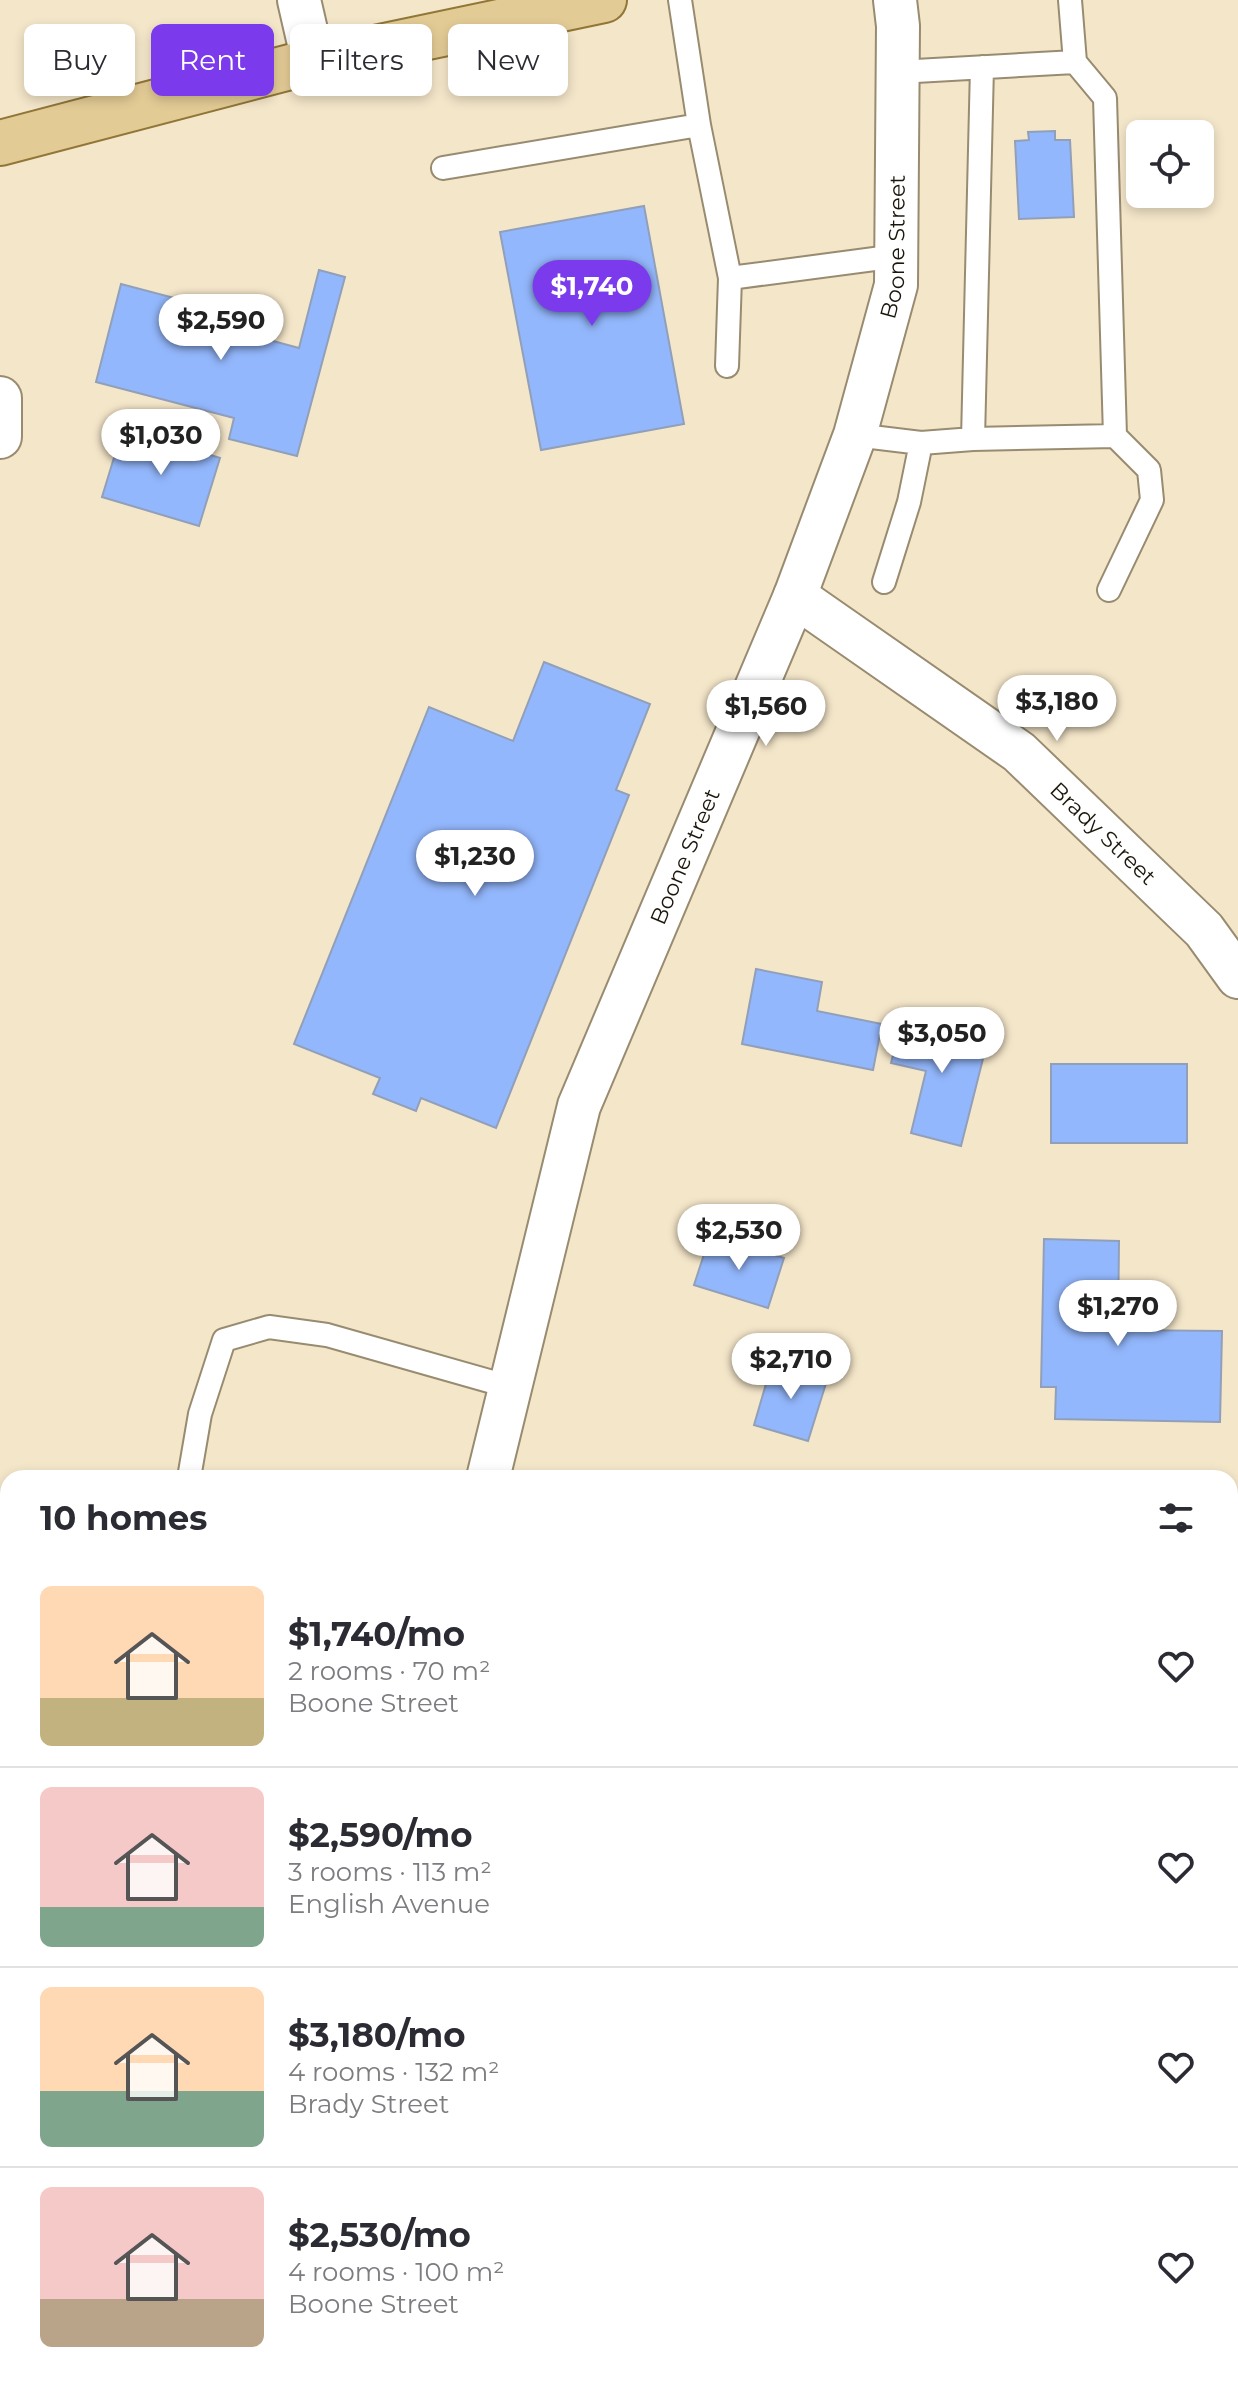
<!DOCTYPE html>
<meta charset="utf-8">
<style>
body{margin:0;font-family:Montserrat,sans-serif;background:#f2f2f3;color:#2b2b33;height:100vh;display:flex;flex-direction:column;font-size:30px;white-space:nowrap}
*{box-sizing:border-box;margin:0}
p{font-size:26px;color:#7c7c81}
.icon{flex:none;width:44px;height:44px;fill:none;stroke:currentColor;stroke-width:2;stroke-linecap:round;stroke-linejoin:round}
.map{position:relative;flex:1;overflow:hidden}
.drawer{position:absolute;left:0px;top:1470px;width:1238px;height:912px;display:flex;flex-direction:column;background:#fff;border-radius:24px 24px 0 0;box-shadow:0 4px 12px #0003}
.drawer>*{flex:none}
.hud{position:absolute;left:24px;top:24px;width:800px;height:72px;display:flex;gap:16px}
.buttons{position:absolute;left:1126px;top:120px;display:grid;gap:16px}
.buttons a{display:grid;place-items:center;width:88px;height:88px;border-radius:12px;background:#fff;box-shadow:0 4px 12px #0003;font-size:40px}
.price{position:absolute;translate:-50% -68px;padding:0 18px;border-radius:28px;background:#fff;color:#222;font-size:26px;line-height:52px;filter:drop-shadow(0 2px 4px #0008)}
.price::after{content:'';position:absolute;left:50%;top:48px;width:24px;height:18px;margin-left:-12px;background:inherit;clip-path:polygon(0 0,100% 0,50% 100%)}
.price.on{background:#7c3aed;color:#fff}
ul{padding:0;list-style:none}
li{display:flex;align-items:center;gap:24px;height:200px;padding:0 40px}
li+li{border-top:2px solid #e1e1e2}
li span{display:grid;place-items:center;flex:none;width:224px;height:160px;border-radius:12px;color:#555}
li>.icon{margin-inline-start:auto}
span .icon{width:96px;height:96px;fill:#fffc;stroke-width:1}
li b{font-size:34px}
h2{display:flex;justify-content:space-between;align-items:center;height:96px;padding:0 40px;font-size:34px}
.pill{padding:0 28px;border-radius:12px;background:#fff;box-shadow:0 4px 12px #0003;font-size:28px;line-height:72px}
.pill.on{background:#7c3aed;color:#fff}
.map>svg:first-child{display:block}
.grass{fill:url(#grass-tufts)}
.forest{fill:url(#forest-firs)}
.building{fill:#93b7fc;stroke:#919fb9;stroke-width:2}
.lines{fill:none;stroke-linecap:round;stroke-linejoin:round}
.service-casing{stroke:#988b70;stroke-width:26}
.minor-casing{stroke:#988b70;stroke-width:46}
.primary-casing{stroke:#917638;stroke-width:48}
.service{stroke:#fff;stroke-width:22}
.minor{stroke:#fff;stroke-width:42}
.primary{stroke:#e3cb95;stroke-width:44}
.labels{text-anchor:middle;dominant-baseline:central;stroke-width:6;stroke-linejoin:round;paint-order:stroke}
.street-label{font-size:22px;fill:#1c170d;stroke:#f4e6c9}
</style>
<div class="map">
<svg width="1238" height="2382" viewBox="0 0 1238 2382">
<defs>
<pattern id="grass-tufts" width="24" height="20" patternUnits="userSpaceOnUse" patternTransform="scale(2)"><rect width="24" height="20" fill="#d9c088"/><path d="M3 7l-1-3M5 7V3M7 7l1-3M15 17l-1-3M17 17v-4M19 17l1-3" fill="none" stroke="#baa474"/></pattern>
<pattern id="forest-firs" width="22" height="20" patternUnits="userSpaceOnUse" patternTransform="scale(2)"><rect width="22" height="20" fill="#ccaa5b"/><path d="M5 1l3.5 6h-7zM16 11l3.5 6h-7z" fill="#a5894a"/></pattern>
</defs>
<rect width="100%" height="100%" fill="#f4e6c9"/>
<path class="grass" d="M0,1821L8,1823V2374H60L58,2382H0Z"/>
<path class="forest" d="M8,1580V1673L0,1712V1583Z
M604,2374H972L970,2382H603Z"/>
<path class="building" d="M1055,131V140H1070L1074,217L1019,219L1015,141L1029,140L1028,132Z
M644,206L684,424L541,450L500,232Z
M319,270L345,277L297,456L229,439L234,418L96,382L121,284L262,321L258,337L299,348Z
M123,428L220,458L199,526L102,497Z
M544,662L650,704L616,790L629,795L496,1128L421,1098L416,1111L373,1094L380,1078L294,1044L429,707L513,741Z
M756,969L822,982L817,1011L882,1024L873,1070L742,1044Z
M903,1015L989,1035L961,1146L911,1133L926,1071L891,1063Z
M1051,1064H1187V1143H1051Z
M710,1236L784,1258L768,1308L694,1285Z
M1044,1239L1119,1241L1118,1330L1222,1331L1220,1422L1055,1419L1056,1387H1041Z
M773,1360L828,1377L808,1441L754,1425Z
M383,2374H482L480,2382H381Z"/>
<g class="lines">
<g class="service-casing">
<path id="service" d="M898,72L1075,62L1070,0
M699,125L730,278L897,256
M443,168L699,125L680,0
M727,366L730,278
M855,435L921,443L973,439L982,67
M973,439L1115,436L1105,98L1075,62
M884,582L909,502L921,443
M1109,590L1152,500L1149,470L1115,436
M189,1478L200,1414L224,1340L269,1327L327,1335L510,1387
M1230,2231L1238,2233
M1155,2374L1186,2382
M311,2382L313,2374
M977,2382L979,2374"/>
</g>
<g class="minor-casing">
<g id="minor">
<path d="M299,0L313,61"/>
<path d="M0,398V437"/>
<path id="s1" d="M795,596L1019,752L1204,930L1238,977"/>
<path id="s2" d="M488,1478L579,1106L795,596L855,435L896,285L898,26L895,0"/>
<path d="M1230,2151L1238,2154"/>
</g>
</g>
<g class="primary-casing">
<path id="primary" d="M0,143L313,61L604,0"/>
</g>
<use href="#service" class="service"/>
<use href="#minor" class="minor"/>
<use href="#primary" class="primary"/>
</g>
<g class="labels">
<g class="street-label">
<text stroke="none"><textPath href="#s2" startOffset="1302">Boone Street</textPath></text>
<text stroke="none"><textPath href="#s1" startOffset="390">Brady Street</textPath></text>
<text stroke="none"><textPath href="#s2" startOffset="654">Boone Street</textPath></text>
</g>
</g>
</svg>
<div class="buttons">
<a><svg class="icon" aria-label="locate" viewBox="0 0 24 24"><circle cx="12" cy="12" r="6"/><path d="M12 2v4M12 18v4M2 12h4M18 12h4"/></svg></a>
</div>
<b class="price on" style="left:592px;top:328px">$1,740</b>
<b class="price" style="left:221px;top:362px">$2,590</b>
<b class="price" style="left:161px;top:477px">$1,030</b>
<b class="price" style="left:1057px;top:743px">$3,180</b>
<b class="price" style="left:766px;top:748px">$1,560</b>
<b class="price" style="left:475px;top:898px">$1,230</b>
<b class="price" style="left:942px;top:1075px">$3,050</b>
<b class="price" style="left:739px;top:1272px">$2,530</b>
<b class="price" style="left:1118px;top:1348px">$1,270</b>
<b class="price" style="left:791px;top:1401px">$2,710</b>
<div class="hud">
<a class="pill">Buy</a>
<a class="pill on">Rent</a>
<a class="pill">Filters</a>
<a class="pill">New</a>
</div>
<section class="drawer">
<h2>10 homes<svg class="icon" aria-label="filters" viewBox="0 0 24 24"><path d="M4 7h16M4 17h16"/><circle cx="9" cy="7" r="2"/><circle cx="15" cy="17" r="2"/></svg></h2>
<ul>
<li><span style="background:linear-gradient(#ffd9b3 70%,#c2b280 0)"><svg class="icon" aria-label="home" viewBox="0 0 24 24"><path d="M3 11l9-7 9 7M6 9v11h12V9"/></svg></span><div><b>$1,740/mo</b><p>2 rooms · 70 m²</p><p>Boone Street</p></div><svg class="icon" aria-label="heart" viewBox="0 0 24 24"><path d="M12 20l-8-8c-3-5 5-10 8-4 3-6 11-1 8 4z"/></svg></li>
<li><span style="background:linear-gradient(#f6c9c9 75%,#7fa58c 0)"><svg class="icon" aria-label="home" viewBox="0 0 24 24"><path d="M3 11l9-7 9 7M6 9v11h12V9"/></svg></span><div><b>$2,590/mo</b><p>3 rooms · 113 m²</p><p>English Avenue</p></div><svg class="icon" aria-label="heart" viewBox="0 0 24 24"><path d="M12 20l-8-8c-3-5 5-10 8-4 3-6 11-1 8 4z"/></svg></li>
<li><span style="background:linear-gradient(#ffd9b3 65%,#7fa58c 0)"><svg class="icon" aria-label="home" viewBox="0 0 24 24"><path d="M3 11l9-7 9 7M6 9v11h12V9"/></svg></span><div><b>$3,180/mo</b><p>4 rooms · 132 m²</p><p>Brady Street</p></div><svg class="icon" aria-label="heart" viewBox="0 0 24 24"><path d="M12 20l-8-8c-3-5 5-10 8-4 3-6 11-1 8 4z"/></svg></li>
<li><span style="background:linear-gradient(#f6c9c9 70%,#b9a48a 0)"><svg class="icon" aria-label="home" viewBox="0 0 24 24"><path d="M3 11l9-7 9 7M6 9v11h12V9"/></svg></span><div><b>$2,530/mo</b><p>4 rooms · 100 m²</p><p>Boone Street</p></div><svg class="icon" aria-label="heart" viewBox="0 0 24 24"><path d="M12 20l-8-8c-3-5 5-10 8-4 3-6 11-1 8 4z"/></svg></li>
</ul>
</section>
</div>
